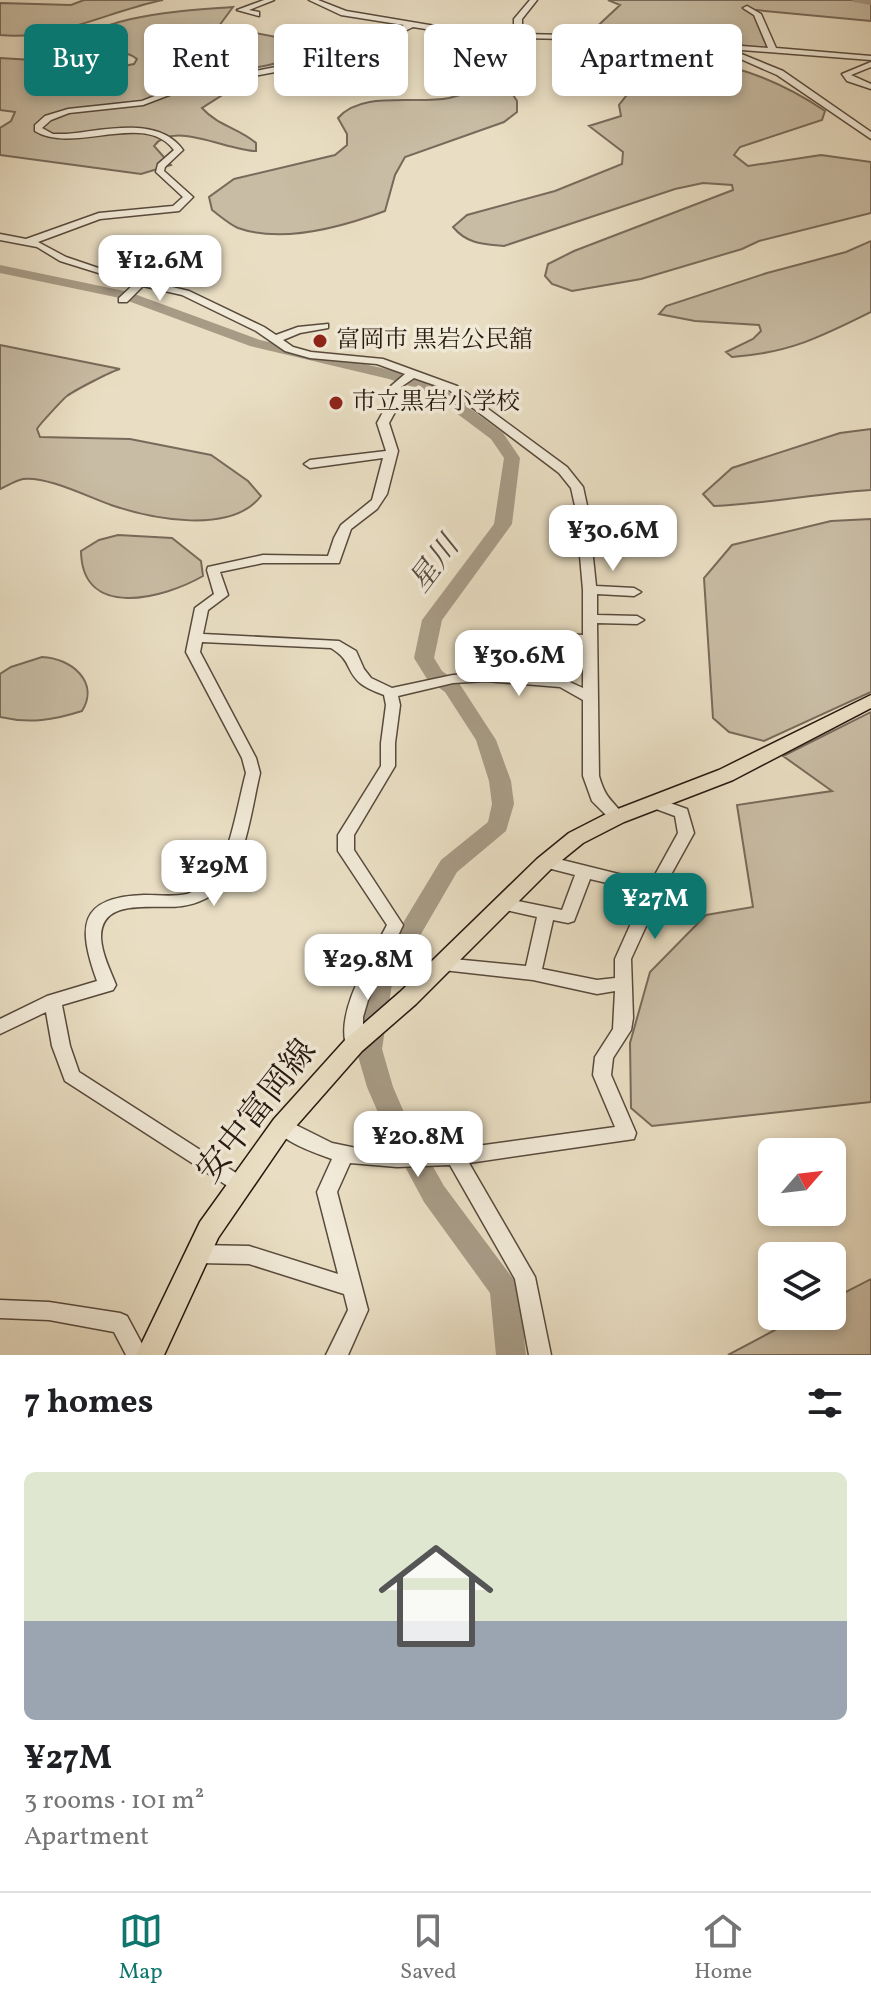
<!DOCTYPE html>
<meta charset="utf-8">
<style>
body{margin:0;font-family:Vollkorn,"Noto Serif JP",serif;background:#f2f2f2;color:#202124;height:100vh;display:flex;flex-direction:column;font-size:30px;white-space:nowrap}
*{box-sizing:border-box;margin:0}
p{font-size:26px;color:#757577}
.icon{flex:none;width:44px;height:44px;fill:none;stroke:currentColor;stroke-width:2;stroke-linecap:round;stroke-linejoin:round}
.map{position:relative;height:1355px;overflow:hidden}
.sheet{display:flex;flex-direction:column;background:#fff;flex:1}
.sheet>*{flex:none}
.hud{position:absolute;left:24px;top:24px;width:824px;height:72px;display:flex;gap:16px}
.needle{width:52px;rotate:62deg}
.tools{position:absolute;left:758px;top:1138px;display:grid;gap:16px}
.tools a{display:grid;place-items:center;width:88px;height:88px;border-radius:12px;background:#fff;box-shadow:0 4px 12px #0003;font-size:40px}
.price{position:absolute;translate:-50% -68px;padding:0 18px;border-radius:16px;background:#fff;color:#222;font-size:26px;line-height:52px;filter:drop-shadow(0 2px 4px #0008)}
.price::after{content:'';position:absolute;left:50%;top:48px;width:24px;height:18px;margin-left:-12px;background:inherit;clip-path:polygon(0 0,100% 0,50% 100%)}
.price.on{background:#0f766e;color:#fff}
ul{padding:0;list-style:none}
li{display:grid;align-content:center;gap:16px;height:424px;padding:0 24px}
li span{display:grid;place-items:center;height:248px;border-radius:12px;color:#555}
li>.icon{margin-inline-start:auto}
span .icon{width:144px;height:144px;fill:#fffc;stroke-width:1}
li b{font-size:34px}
h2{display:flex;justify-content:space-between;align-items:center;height:96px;padding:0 24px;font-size:34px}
.tag{padding:0 28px;border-radius:12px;background:#fff;box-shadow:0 4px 12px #0003;font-size:28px;line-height:72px}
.tag.on{background:#0f766e;color:#fff}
.dock{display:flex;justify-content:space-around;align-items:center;height:112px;border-top:2px solid #e0e0e0;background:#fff;font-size:22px;color:#757577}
.dock a{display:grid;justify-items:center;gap:4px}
.dock .on{color:#0f766e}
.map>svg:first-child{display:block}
.green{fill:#c8bca4;stroke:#786a5a;stroke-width:2}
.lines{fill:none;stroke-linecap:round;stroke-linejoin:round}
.river{fill:#a79b86;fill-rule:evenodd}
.minor-casing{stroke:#584a3c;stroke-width:3}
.major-casing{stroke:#27180f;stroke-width:3}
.minor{fill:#f1ead8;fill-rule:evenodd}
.major{fill:#e9dec3;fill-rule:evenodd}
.poi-dot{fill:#8f2418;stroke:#f1ead8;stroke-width:3}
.labels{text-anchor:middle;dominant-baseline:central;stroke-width:7;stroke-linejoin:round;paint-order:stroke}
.far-poi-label{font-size:24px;fill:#27180f;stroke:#f1ead8;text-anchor:start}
.water-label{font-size:30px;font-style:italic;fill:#5a4c3f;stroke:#f1ead8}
.near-street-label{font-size:34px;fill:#27180f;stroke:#f1ead8}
</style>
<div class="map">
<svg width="871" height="1355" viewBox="0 0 871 1355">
<rect width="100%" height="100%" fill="#e9dec3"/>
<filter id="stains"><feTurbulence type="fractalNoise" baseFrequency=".0025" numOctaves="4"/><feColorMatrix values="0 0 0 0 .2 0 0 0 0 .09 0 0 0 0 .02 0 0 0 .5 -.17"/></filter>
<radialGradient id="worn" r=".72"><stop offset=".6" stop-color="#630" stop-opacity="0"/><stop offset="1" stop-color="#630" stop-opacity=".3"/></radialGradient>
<path class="green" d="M84,0H163C108,11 57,41 0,35V3L71,5Z
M608,0H871V21L755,10L770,50L587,36L620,5Z
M233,7L219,26L307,43C290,66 258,67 231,71L235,82L224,94L202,108C218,126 239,128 256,143V151C228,151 173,120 154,146L171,165L141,174L0,155V128L11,121L15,112L0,110V58L32,60L30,67L43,75L59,78L134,64L137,59C114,40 77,72 50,57C101,14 170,12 233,7Z
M659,57C719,58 775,77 825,111L822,120L740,147L734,155L748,166L821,155L871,162V213L759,241L742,249L641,279L572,291L552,284L545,276L548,264L574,251L733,190L732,185L703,183L675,189L504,246C483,244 467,244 453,227L467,215L555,191L622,164L623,152L589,126L621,116L619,105L626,96L646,84V62Z
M499,85L508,87L517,101V112L504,122L405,157L395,175L385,211C342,227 283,244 238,228C229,224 220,216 212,210L209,197L234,179L335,155L347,145V134L338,118C362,90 415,105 449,98C466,94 481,88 499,85Z
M871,241V312C821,337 789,353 732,357L726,352L753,339L761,331L759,325L695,321L659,314L666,306L767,273L846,252Z
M0,345L120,369C112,371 75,390 67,396C64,398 38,426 37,429L40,437L130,439L211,455L248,481L261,496C231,535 152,519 111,505C88,497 47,476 23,479C16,480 7,486 0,489Z
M871,429V490C818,493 767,504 714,506L703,494L732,468L840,433Z
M871,519V692L764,741L729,732L713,718L704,578L732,545L831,521Z
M118,535L172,538L201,561L203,576C163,599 82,620 81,551L99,540Z
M42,657C71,658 100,682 82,711C54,720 30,724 0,717V674L11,667Z
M871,712V1102L652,1126L631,1108L630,1043L650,972L706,915L753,907L737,805L832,791L783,756Z
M871,1279V1355H728L801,1316H832V1299Z"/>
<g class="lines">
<path class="river" d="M852,0H871V5L853,2Z
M0,265L129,292L260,340L399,372L440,386L503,433L520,458L512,524L442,620L434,658L442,671L459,683L496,740L511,781L514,804L506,831L457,872L392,984L382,1049L393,1087L410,1126L444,1186L514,1280L519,1289L526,1355H496L490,1293L424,1202L386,1131L367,1087L356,1049L371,976L441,860L488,822L492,804L489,781L476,740L445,692L427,679L414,658L422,620L494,524L504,458L491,439L428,392L389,379L250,346L120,298L0,273Z"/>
<g class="minor-casing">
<path id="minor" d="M264,0H274L249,10L259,12V16L237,10Z
M309,0H318L346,11L477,33L514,34V19L530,0H537L522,19V34L615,36L768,48L754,15L743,8L747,6L761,14L776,48L871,56V60L615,40L477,37L413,27L382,42L333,53L291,69L185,89L143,105L69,113L51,120L42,128L53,134H66C103,131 158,115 183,150L165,167L164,171L193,197L179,211L100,219L38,242L66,257L116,274L189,291L264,327L276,335L298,327L328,324V328L300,333L283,340L293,347L311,352L383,359L457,386L567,467L583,487L588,510L596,586L634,588L641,592L634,596L597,594V615L637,616L644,620L637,624L597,623L599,776C606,800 611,798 625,817L622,821H612L592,801L583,776V700L560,687L486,681L453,683L398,696L400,705L395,743V766L354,835V850L403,925L368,1000L363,1017V1045L360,1050L354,1052L348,1050C332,1016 371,956 387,925L338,851V835L381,766V743L386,705L384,695C376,692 366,688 360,683C345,669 352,661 331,648L202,642L200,652L256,758L260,773C253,802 245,863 225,884C214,896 198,904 182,906C155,910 100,896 101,938C102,954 110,970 116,985L113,990L62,1005L70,1046L79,1072L247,1180L250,1186L247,1192L240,1194L65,1081L52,1046L46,1012L0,1034V1019L47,996L97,981C78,928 77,897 144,895C158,895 173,897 187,894C196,891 205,884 212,877C229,861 239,798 246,773L242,758L186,652L195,608L214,594L207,570L208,567L263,555L328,556L334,538L341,525L372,500L383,458L310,468L304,464L310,460L386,451L377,423L389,401L391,386L405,374L377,364L310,358L285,351L256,331L182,295L143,286L127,302H119V298L134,284L60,261L37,247L0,240V234L26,239L99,213L173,206L183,197L156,172L158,164L174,150C145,110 73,155 35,131V125L45,116L68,109L142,101L183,85L286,65L328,49L377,38L404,25L341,15ZM414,378L449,390L559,473L571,488L576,510L583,590V635L568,634L561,638L568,642L583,643V688L563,679L486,673L453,675L392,688L371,678L364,669L356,651L339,641L203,634L208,610L228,595L220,572L263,563H339L351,529L377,509L387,494L398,451L389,423L401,401V387Z
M739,53L783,71L871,132V139L777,75L736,57L735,55Z
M871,62V67L851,75L871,84V89L847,81L842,74Z
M653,797L687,809L694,833L663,889L631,959L633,1018L631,1030L613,1058L611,1075L636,1133L634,1139L469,1163L535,1277L551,1355H529L515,1279L450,1165L397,1167L350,1163L337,1192L368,1310L348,1355H326L348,1310L344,1294L249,1264L198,1263L191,1260L188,1254L191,1248L198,1245L249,1246L338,1274L317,1192L332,1159C315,1153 281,1141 273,1126L275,1120L282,1118L332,1143L361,1149L397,1151L477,1146L615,1127L593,1075L595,1057L613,1029L615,991L597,994L533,980L443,970L437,969L435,964L437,959L443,958L526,966L537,917L497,908L495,904L497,900L503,898L562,910L575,875L540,866L538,862L540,858L546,856L651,882L678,833L675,816L648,806L645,802L648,798ZM590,879L645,892L615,959V978L597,980L542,969L553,920L568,923L574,921Z
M0,1300L49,1302L120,1313L127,1316L148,1355H126L114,1332L49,1320L0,1318Z"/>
</g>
<g class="major-casing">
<path id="major" d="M871,695V708L733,780L624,822L583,843L551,869L416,1004L362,1051L290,1133L218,1238L164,1355H136L200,1222L274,1119L346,1039L400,992L537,859L569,833L610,812L719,770Z"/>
</g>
<use href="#minor" class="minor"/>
<use href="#major" class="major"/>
</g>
<g class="poi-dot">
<circle cx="320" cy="341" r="8"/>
<circle cx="336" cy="403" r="8"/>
</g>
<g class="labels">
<g class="far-poi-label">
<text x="336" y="341">富岡市 黒岩公民舘</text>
<text x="352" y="403">市立黒岩小学校</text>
</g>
<g class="water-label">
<text transform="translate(435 565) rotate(-53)">星川</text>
</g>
<g class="near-street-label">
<text transform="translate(258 1112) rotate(-52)">安中富岡線</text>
</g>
</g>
<rect width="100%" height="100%" filter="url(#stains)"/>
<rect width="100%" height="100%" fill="url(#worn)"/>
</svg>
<div class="tools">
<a><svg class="needle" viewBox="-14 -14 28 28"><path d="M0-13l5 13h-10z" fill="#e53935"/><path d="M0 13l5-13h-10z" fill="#757577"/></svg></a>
<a><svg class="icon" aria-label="layers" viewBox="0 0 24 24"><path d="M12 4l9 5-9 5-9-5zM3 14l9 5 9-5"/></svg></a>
</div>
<b class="price" style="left:160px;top:303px">¥12.6M</b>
<b class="price" style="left:613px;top:573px">¥30.6M</b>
<b class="price" style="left:519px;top:698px">¥30.6M</b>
<b class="price" style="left:214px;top:908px">¥29M</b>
<b class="price on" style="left:655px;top:941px">¥27M</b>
<b class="price" style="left:368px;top:1002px">¥29.8M</b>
<b class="price" style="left:418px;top:1179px">¥20.8M</b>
<div class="hud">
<a class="tag on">Buy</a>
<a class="tag">Rent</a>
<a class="tag">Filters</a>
<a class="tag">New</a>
<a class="tag">Apartment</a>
</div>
</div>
<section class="sheet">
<h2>7 homes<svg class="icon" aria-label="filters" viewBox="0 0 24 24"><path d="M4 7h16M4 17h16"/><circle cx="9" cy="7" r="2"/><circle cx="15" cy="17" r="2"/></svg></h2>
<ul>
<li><span style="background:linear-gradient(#dfe7d0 60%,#9aa5b1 0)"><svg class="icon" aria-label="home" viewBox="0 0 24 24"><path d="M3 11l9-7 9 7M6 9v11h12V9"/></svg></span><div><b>¥27M</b><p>3 rooms · 101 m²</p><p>Apartment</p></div></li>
</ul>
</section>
<nav class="dock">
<a class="on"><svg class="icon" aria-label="map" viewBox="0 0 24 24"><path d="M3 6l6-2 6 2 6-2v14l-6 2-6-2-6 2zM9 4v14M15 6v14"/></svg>Map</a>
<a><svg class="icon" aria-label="saved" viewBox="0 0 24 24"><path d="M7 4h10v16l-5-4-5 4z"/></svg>Saved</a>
<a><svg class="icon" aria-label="home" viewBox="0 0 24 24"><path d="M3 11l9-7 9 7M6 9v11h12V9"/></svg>Home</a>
</nav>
